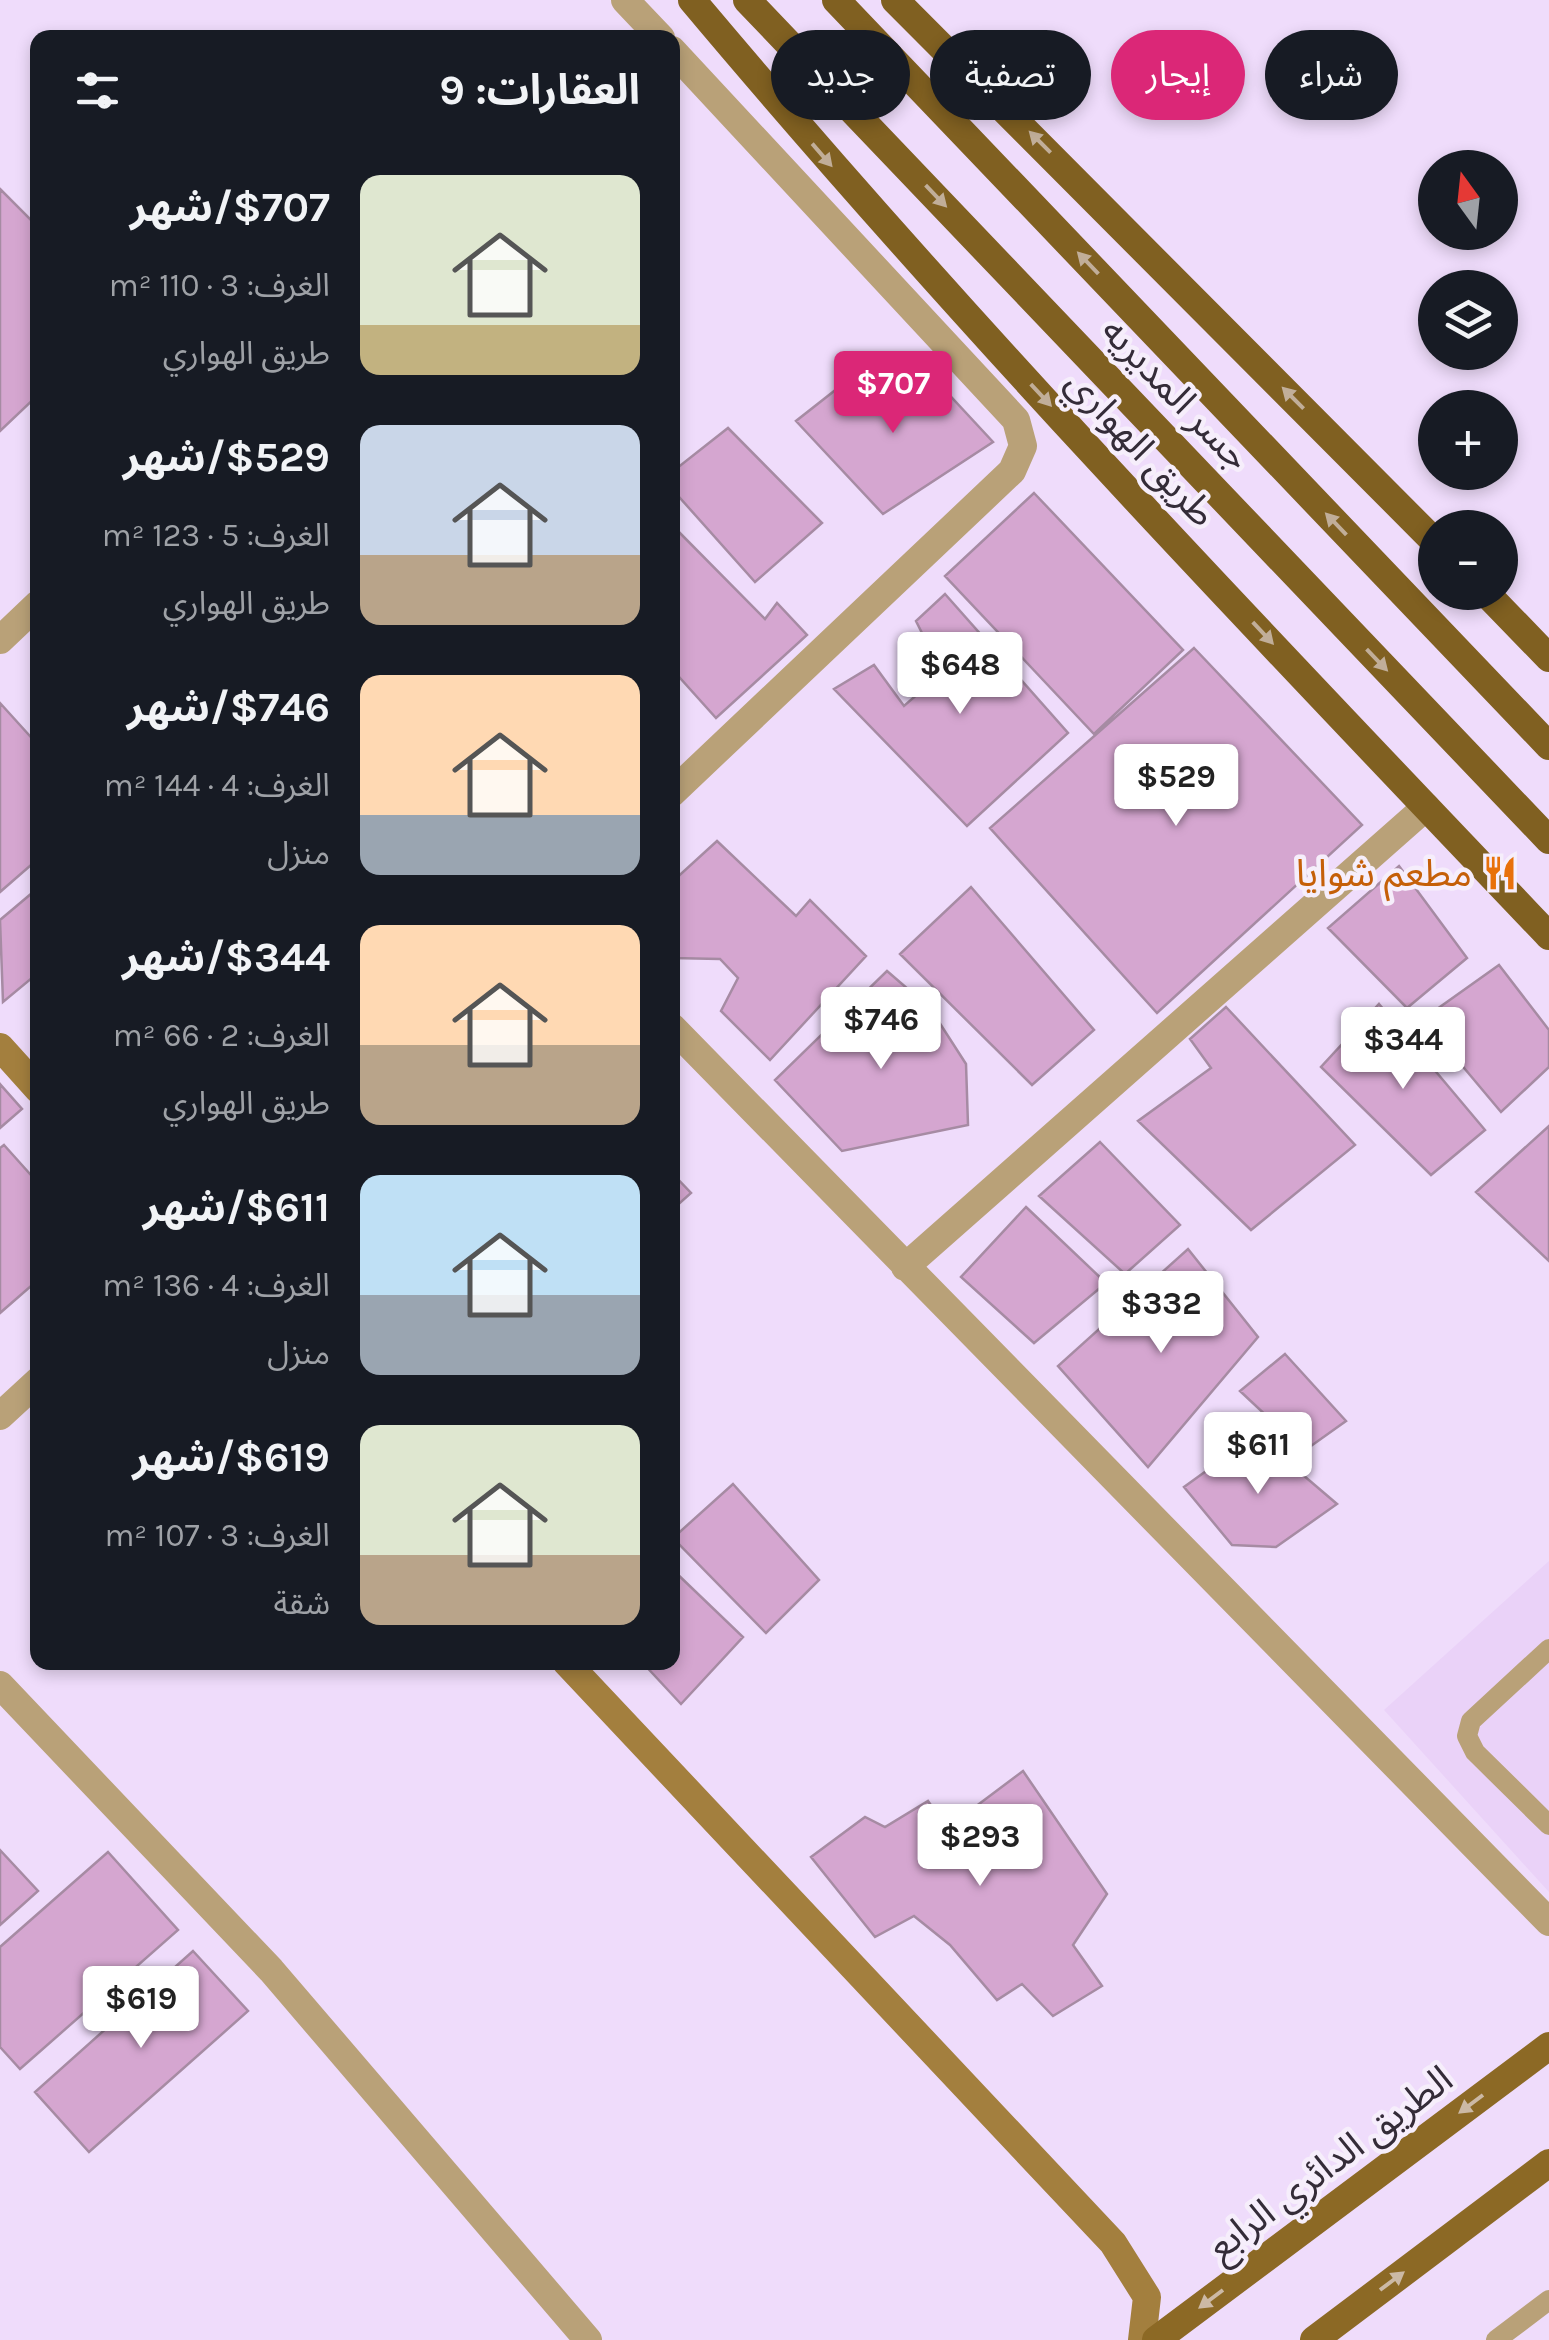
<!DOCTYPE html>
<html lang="ar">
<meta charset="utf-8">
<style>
body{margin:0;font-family:Karla,"Noto Sans Arabic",sans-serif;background:#20242c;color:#f1f3f6;direction:rtl;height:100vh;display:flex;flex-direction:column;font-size:38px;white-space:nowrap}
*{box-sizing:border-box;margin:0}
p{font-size:32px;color:#9ea1a6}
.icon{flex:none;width:55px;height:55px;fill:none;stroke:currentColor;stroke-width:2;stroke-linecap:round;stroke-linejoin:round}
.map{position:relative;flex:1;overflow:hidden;direction:ltr}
.side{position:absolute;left:30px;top:30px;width:650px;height:1640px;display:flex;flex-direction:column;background:#171b24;border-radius:20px;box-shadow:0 5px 15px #0003;direction:rtl}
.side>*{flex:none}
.banner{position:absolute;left:710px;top:30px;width:688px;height:90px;direction:rtl;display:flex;gap:20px}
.needle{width:65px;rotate:345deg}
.buttons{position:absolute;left:1418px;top:150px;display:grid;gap:20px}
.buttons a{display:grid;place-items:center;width:100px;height:100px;border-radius:50%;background:#171b24;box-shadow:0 5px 15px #0003;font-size:50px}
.price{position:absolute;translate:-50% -85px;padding:0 22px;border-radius:10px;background:#fff;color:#222;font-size:32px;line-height:65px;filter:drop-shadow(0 2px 5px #0008)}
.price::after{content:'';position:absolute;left:50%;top:60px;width:30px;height:22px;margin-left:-15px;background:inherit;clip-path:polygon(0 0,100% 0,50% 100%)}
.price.active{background:#db2777;color:#fff}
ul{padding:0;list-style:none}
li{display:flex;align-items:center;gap:30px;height:250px;padding:0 40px}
li span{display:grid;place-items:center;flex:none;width:280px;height:200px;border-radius:20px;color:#555}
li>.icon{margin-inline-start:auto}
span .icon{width:120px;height:120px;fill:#fffc;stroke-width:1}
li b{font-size:42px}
h2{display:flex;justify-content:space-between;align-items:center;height:120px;padding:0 40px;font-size:42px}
.tag{padding:0 35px;border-radius:45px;background:#171b24;box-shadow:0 5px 15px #0003;font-size:35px;line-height:90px}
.tag.active{background:#db2777;color:#fff}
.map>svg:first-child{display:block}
.built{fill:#ead2f8}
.building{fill:#d5a6d0;stroke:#a68ba3;stroke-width:2.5}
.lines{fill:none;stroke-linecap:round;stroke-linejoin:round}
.service{stroke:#b9a178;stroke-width:20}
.minor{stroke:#b9a178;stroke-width:28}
.secondary{stroke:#a37f3e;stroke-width:28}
.primary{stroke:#8c6925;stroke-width:28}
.trunk{stroke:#806021;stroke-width:28}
.oneway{fill:#c1ae99}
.oneway2{fill:#ccb9a5}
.labels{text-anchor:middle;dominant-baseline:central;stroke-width:9;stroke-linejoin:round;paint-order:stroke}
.street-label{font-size:38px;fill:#342c38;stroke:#f6eefb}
.food-label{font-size:38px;fill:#c56008;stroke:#f6eefb;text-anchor:end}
</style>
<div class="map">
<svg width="1549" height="2340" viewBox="0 0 1549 2340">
<rect width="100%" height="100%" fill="#efdcfb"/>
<path class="built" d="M1549,1561V1892L1384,1710Z"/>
<path class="building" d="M0,189L38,227V395L0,431Z
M866,366L897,398L928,372L993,442L883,514L796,421Z
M728,428L822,523L755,582L672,489V472Z
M1034,493L1183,650L1094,734L945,576Z
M672,525L765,619L777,603L807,635L716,718L672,669Z
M945,594L1068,733L967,826L834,689L874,665L904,706L942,673L916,621Z
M1194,648L1362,825L1157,1013L990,828Z
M0,703L38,745V859L0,892Z
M717,841L796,916L810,900L866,956L770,1060L721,1011L738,978L720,959L672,958V882Z
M1399,866L1467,958L1407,1008L1328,928Z
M971,887L1094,1030L1032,1085L900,954Z
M38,888V973L3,1002L0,920Z
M1499,965L1549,1030V1067L1501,1112L1423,1019Z
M887,971L930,1008L966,1064L968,1125L842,1151L775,1080Z
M1379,1004L1485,1130L1431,1175L1321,1067Z
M1226,1007L1355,1145L1251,1230L1138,1121L1211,1068L1190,1039Z
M0,1084L22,1109L0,1128Z
M1549,1126V1261L1476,1192Z
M1100,1142L1180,1225L1125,1274L1039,1196Z
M4,1145L38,1183V1280L0,1313V1148Z
M672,1173L691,1193L672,1210Z
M1026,1207L1106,1283L1034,1343L961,1277Z
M1188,1249L1258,1337L1148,1467L1058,1366Z
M1285,1354L1346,1421L1304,1451L1240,1391Z
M1256,1435L1337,1504L1276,1547L1232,1545L1184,1487Z
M733,1484L819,1580L766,1633L673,1538Z
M672,1569L743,1637L681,1704L642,1662H672Z
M1023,1771L1107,1894L1073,1945L1102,1986L1053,2016L1022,1984L997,2000L950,1945L914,1916L875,1937L811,1857L865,1817L885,1827L928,1801L947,1828Z
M0,1850L38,1891L0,1925Z
M108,1852L178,1930L20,2069L0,2047V1947Z
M193,1951L248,2011L89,2152L35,2092Z"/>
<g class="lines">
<path class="service" d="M1549,1649L1471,1721L1467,1736L1475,1752L1549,1825
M1496,2340L1549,2300"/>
<path class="minor" d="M625,0L661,38
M672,50L1016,420L1023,446L1012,471L672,793
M0,640L38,604
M672,1027L1549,1922
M905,1267L1426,807
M0,1416L38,1381
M0,1685L271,1970L588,2340"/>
<path class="secondary" d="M0,1047L38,1089
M566,1662L1113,2243L1147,2297L1142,2340"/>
<path class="primary" d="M1156,2340L1549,2046
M1314,2340L1549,2163"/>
<path class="trunk" d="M692,0C964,324 1257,630 1549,936
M747,0L1549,840
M836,0L1549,746
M895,0L1435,542
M1485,592L1549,658"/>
</g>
<defs><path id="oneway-solid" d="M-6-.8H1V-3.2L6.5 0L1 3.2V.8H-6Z" transform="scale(2.5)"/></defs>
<g class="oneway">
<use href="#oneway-solid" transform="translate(1040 142) rotate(-135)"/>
<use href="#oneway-solid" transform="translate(822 155) rotate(49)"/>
<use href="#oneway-solid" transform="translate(936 196) rotate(46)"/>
<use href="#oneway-solid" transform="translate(1088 263) rotate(-134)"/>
<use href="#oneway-solid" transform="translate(1041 395) rotate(47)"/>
<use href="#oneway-solid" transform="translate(1293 398) rotate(-135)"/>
<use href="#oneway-solid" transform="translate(1336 524) rotate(-134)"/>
<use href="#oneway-solid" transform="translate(1263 633) rotate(47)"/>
<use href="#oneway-solid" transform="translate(1377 660) rotate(46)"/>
</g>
<g class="oneway2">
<use href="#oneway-solid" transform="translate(1471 2104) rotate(143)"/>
<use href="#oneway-solid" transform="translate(1392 2281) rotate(-37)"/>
<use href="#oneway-solid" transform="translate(1211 2299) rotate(143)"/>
</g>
<defs>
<g id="restaurant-bare" transform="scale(2.7)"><path d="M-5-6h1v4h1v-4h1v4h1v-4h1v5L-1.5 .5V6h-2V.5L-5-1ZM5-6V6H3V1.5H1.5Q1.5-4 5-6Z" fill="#e8710a" stroke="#f6eefb" stroke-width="2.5" paint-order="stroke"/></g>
</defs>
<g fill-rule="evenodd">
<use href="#restaurant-bare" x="1500" y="873"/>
</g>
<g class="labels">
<g class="street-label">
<text transform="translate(1176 394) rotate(46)">جسر المديريه</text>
<text transform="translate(1141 448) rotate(47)">طريق الهواري</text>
<text transform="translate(1330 2163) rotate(-37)">الطريق الدائري الرابع</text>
</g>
<g class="food-label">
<text x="1472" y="873">مطعم شوايا</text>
</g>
</g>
</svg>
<div class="buttons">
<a><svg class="needle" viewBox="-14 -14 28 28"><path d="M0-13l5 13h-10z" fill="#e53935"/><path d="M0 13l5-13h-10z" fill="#9ea1a6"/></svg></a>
<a><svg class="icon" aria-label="layers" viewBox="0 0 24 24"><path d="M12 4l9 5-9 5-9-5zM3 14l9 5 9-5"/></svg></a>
<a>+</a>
<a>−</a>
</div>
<b class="price active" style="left:893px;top:436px">$707</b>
<b class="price" style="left:960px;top:717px">$648</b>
<b class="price" style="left:1176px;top:829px">$529</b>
<b class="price" style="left:881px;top:1072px">$746</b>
<b class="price" style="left:1403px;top:1092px">$344</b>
<b class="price" style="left:1161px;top:1356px">$332</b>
<b class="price" style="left:1258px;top:1497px">$611</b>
<b class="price" style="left:980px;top:1889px">$293</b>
<b class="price" style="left:141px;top:2051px">$619</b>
<div class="banner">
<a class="tag">شراء</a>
<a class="tag active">إيجار</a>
<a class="tag">تصفية</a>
<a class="tag">جديد</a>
</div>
<section class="side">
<h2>العقارات: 9<svg class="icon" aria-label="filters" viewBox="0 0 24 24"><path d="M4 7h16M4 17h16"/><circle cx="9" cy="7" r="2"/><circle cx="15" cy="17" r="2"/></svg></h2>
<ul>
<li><span style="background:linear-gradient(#dfe7d0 75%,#c2b280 0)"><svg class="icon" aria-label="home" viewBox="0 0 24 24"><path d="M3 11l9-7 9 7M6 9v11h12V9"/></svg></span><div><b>$707/شهر</b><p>الغرف: 3 · 110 m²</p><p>طريق الهواري</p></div></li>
<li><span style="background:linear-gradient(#c9d6e8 65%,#b9a48a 0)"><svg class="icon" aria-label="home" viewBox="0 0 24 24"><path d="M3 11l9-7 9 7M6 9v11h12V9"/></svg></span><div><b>$529/شهر</b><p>الغرف: 5 · 123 m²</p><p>طريق الهواري</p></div></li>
<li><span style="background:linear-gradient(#ffd9b3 70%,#9aa5b1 0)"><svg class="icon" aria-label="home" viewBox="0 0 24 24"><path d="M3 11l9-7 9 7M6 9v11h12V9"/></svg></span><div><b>$746/شهر</b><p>الغرف: 4 · 144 m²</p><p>منزل</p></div></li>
<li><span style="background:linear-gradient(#ffd9b3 60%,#b9a48a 0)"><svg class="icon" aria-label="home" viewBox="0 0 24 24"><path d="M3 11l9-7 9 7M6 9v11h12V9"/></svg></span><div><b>$344/شهر</b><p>الغرف: 2 · 66 m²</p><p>طريق الهواري</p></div></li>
<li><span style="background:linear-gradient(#bfe0f5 60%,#9aa5b1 0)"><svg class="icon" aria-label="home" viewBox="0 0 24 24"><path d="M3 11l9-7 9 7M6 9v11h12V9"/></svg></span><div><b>$611/شهر</b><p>الغرف: 4 · 136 m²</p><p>منزل</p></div></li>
<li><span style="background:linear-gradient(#dfe7d0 65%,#b9a48a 0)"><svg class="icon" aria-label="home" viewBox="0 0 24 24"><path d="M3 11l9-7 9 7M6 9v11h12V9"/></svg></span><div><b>$619/شهر</b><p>الغرف: 3 · 107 m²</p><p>شقة</p></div></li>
</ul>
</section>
</div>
